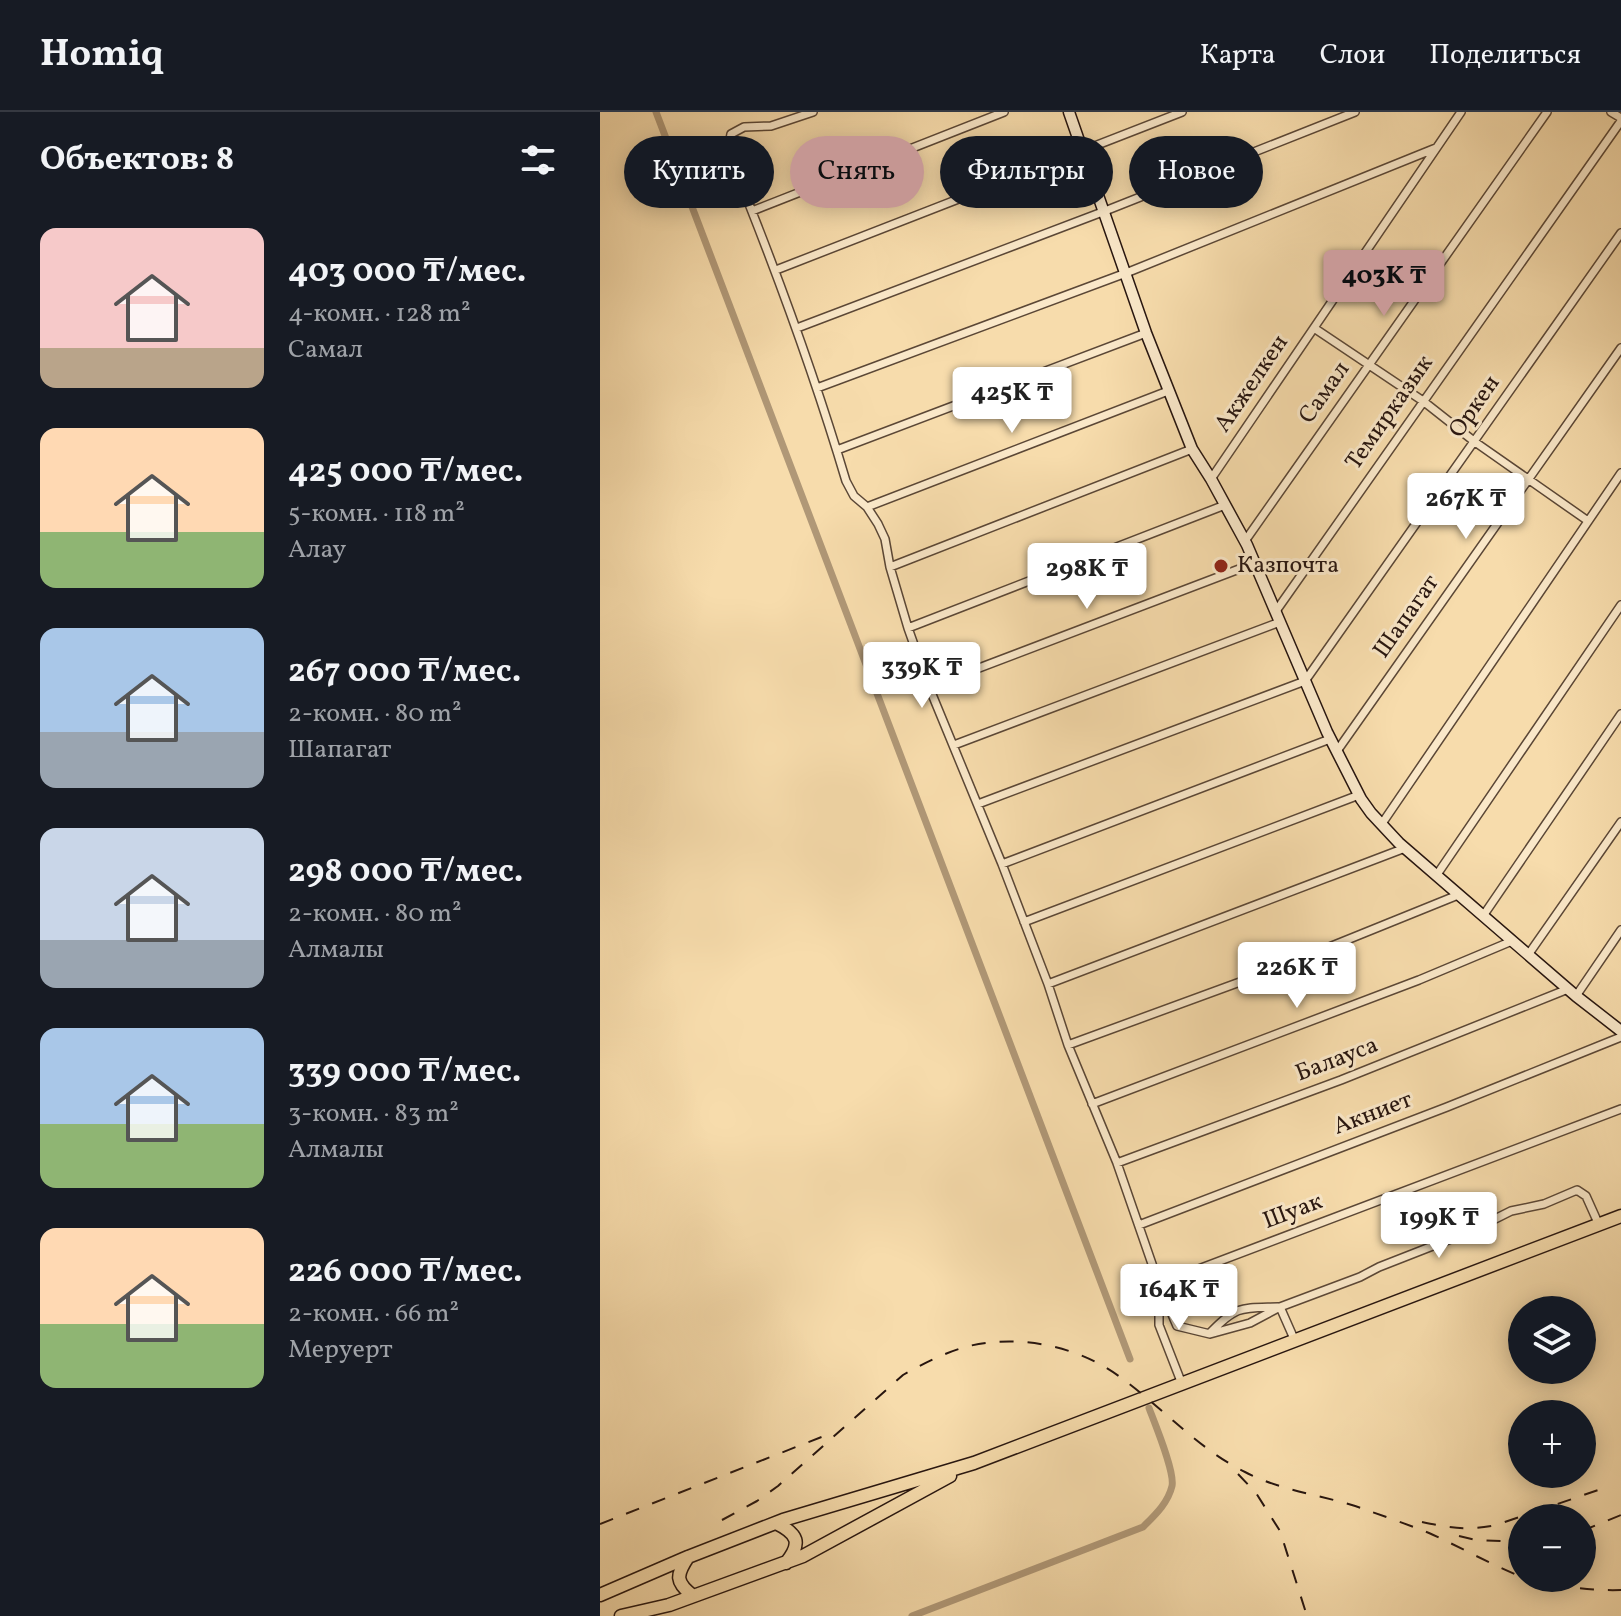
<!DOCTYPE html>
<html lang="ru">
<meta charset="utf-8">
<style>
body{margin:0;font-family:Vollkorn,serif;background:#242831;color:#f1f3f6;height:100vh;display:flex;flex-direction:column;font-size:30px;white-space:nowrap}
*{box-sizing:border-box;margin:0}
p{font-size:26px;color:#9ea1a6}
.icon{flex:none;width:44px;height:44px;fill:none;stroke:currentColor;stroke-width:2;stroke-linecap:round;stroke-linejoin:round}
.map{position:relative;flex:1;overflow:hidden}
.sheet{display:flex;flex-direction:column;background:#171b24;width:600px}
.sheet>*{flex:none}
.banner{position:absolute;left:24px;top:24px;width:760px;height:72px;display:flex;gap:16px}
.controls{position:absolute;left:908px;top:1184px;display:grid;gap:16px}
.controls a{display:grid;place-items:center;width:88px;height:88px;border-radius:50%;background:#171b24;box-shadow:0 4px 20px #0003;font-size:40px}
.price{position:absolute;translate:-50% -68px;padding:0 18px;border-radius:8px;background:#fff;color:#222;font-size:26px;line-height:52px;filter:drop-shadow(0 2px 4px #0008)}
.price::after{content:'';position:absolute;left:50%;top:48px;width:24px;height:18px;margin-left:-12px;background:inherit;clip-path:polygon(0 0,100% 0,50% 100%)}
.price.selected{background:#c59692;color:#111}
ul{padding:0;list-style:none}
li{display:flex;align-items:center;gap:24px;height:200px;padding:0 40px}
li span{display:grid;place-items:center;flex:none;width:224px;height:160px;border-radius:16px;color:#555}
li>.icon{margin-inline-start:auto}
span .icon{width:96px;height:96px;fill:#fffc;stroke-width:1}
li b{font-size:34px}
h2{display:flex;justify-content:space-between;align-items:center;height:96px;padding:0 40px;font-size:34px}
.tag{padding:0 28px;border-radius:36px;background:#171b24;box-shadow:0 4px 20px #0003;font-size:28px;line-height:72px}
.tag.selected{background:#c59692;color:#111}
header{display:flex;align-items:center;gap:48px;box-sizing:border-box;height:112px;padding:0 40px;background:#171b24;border-bottom:2px solid #363941}
header strong{font-size:38px}
nav{display:flex;gap:44px;margin-inline-start:auto;font-size:28px}
main{display:flex;flex:1;min-height:0}
.map>svg:first-child{display:block}
.lines{fill:none;stroke-linecap:round;stroke-linejoin:round}
.canal{stroke:#b09877;stroke-width:7}
.street-casing{stroke:#5b4736;stroke-width:10}
.secondary-casing{stroke:#27150f;stroke-width:13}
.primary-casing{stroke:#27150f;stroke-width:15}
.street{stroke:#fae8c9;stroke-width:7}
.secondary{stroke:#fae8c9;stroke-width:10}
.primary{stroke:#f7dcac;stroke-width:12}
.rail{stroke:#27150f;stroke-width:2;stroke-dasharray:14 14;stroke-linecap:butt}
.poi-dot{fill:#8f2418;stroke:#fae8c9;stroke-width:3}
.labels{text-anchor:middle;dominant-baseline:central;stroke-width:6;stroke-linejoin:round;paint-order:stroke}
.street-label{font-size:24px;fill:#27150f;stroke:#fae8c9}
.poi-label{font-size:24px;fill:#27150f;stroke:#fae8c9;text-anchor:start}
</style>
<header>
<strong>Homiq</strong>
<nav><a>Карта</a><a>Слои</a><a>Поделиться</a></nav>
</header>
<main>
<section class="sheet">
<h2>Объектов: 8<svg class="icon" aria-label="filters" viewBox="0 0 24 24"><path d="M4 7h16M4 17h16"/><circle cx="9" cy="7" r="2"/><circle cx="15" cy="17" r="2"/></svg></h2>
<ul>
<li><span style="background:linear-gradient(#f6c9c9 75%,#b9a48a 0)"><svg class="icon" aria-label="home" viewBox="0 0 24 24"><path d="M3 11l9-7 9 7M6 9v11h12V9"/></svg></span><div><b>403 000 ₸/мес.</b><p>4-комн. · 128 m²</p><p>Самал</p></div></li>
<li><span style="background:linear-gradient(#ffd9b3 65%,#8fb573 0)"><svg class="icon" aria-label="home" viewBox="0 0 24 24"><path d="M3 11l9-7 9 7M6 9v11h12V9"/></svg></span><div><b>425 000 ₸/мес.</b><p>5-комн. · 118 m²</p><p>Алау</p></div></li>
<li><span style="background:linear-gradient(#a9c7e8 65%,#9aa5b1 0)"><svg class="icon" aria-label="home" viewBox="0 0 24 24"><path d="M3 11l9-7 9 7M6 9v11h12V9"/></svg></span><div><b>267 000 ₸/мес.</b><p>2-комн. · 80 m²</p><p>Шапагат</p></div></li>
<li><span style="background:linear-gradient(#c9d6e8 70%,#9aa5b1 0)"><svg class="icon" aria-label="home" viewBox="0 0 24 24"><path d="M3 11l9-7 9 7M6 9v11h12V9"/></svg></span><div><b>298 000 ₸/мес.</b><p>2-комн. · 80 m²</p><p>Алмалы</p></div></li>
<li><span style="background:linear-gradient(#a9c7e8 60%,#8fb573 0)"><svg class="icon" aria-label="home" viewBox="0 0 24 24"><path d="M3 11l9-7 9 7M6 9v11h12V9"/></svg></span><div><b>339 000 ₸/мес.</b><p>3-комн. · 83 m²</p><p>Алмалы</p></div></li>
<li><span style="background:linear-gradient(#ffd9b3 60%,#8fb573 0)"><svg class="icon" aria-label="home" viewBox="0 0 24 24"><path d="M3 11l9-7 9 7M6 9v11h12V9"/></svg></span><div><b>226 000 ₸/мес.</b><p>2-комн. · 66 m²</p><p>Меруерт</p></div></li>
</ul>
</section>
<div class="map">
<svg width="1021" height="1504" viewBox="0 0 1021 1504">
<rect width="100%" height="100%" fill="#f7dcac"/>
<filter id="stains"><feTurbulence type="fractalNoise" baseFrequency=".0025" numOctaves="4"/><feColorMatrix values="0 0 0 0 .2 0 0 0 0 .09 0 0 0 0 .02 0 0 0 .5 -.17"/></filter>
<radialGradient id="worn" r=".72"><stop offset=".6" stop-color="#630" stop-opacity="0"/><stop offset="1" stop-color="#630" stop-opacity=".3"/></radialGradient>
<g class="lines">
<path class="canal" d="M56,0L530,1247
M312,1504L543,1415C555,1403 568,1391 572,1374C575,1360 555,1312 549,1296"/>
<g class="street-casing">
<path id="street" d="M213,0L171,14L144,15L131,22C126,41 142,74 149,92C185,183 218,275 246,369L254,384L267,395L278,412L285,427L290,455L308,516L329,575L402,752L448,872L468,933L517,1051L559,1172L577,1214L610,1222L650,1211L680,1195
M1011,0L1021,6
M152,99L404,0
M176,158L582,0
M197,216L505,99L755,0
M714,216L823,289L875,330L988,409
M217,276L526,161L836,36
M237,338L546,221
M611,367L861,0
M267,395L568,279
M645,429L947,0
M290,455L592,337
M676,499L1021,9
M308,516L625,393
M329,575L655,451
M354,633L680,510
M737,639L1021,236
M378,692L705,569L1021,121
M781,713L1021,361
M402,752L730,627
M836,764L1021,493
M883,804L1021,602
M424,810L759,683
M928,843L1021,710
M448,872L805,736
M976,884L1021,818
M468,933L670,859L858,783
M492,992L819,868L912,829
M517,1051L741,968L968,877
M539,1113L847,995L1021,925
M559,1172L1021,997
M559,1178V1213L582,1272
M611,1220C637,1193 642,1196 678,1195
M695,1229L680,1195L760,1165L779,1155L871,1119L911,1099L944,1092L977,1078L986,1084L999,1113"/>
</g>
<g class="secondary-casing">
<path id="secondary" d="M469,0L546,221L592,337L611,367L647,433L727,620L761,687L771,701L799,731L976,884L1021,919"/>
</g>
<g class="primary-casing">
<path id="primary" d="M176,1411C198,1422 202,1431 186,1451
M88,1445C76,1463 75,1470 93,1484
M0,1483L88,1445L183,1408L374,1351L1021,1104
M21,1504L69,1493L203,1444L350,1364"/>
</g>
<use href="#street" class="street"/>
<use href="#secondary" class="secondary"/>
<use href="#primary" class="primary"/>
<path class="rail" d="M638,1362L656,1381L680,1419L707,1504
M122,1408L157,1389L178,1374L303,1263C324,1251 346,1240 369,1234C420,1222 478,1234 520,1265C562,1295 598,1337 645,1360C681,1379 723,1383 761,1396C783,1404 807,1412 829,1421C860,1435 890,1452 922,1465
M822,1410C851,1416 866,1419 896,1413L1007,1375
M0,1412L229,1322
M982,1419L1021,1403
M859,1424L876,1428L922,1430
M925,1466C957,1474 988,1479 1021,1478"/>
</g>
<circle class="poi-dot" cx="621" cy="454" r="8"/>
<g class="labels">
<g class="street-label">
<text transform="translate(652 272) rotate(-56)">Акжелкен</text>
<text transform="translate(725 281) rotate(-55)">Самал</text>
<text transform="translate(875 295) rotate(-55)">Оркен</text>
<text transform="translate(790 301) rotate(-55)">Темирказык</text>
<text transform="translate(807 505) rotate(-55)">Шапагат</text>
<text transform="translate(737 948) rotate(-21)">Балауса</text>
<text transform="translate(773 1002) rotate(-21)">Акниет</text>
<text transform="translate(693 1100) rotate(-21)">Шуак</text>
</g>
<g class="poi-label">
<text x="637" y="454">Казпочта</text>
</g>
</g>
<rect width="100%" height="100%" filter="url(#stains)"/>
<rect width="100%" height="100%" fill="url(#worn)"/>
</svg>
<div class="controls">
<a><svg class="icon" aria-label="layers" viewBox="0 0 24 24"><path d="M12 4l9 5-9 5-9-5zM3 14l9 5 9-5"/></svg></a>
<a>+</a>
<a>−</a>
</div>
<b class="price selected" style="left:784px;top:206px">403K ₸</b>
<b class="price" style="left:412px;top:323px">425K ₸</b>
<b class="price" style="left:866px;top:429px">267K ₸</b>
<b class="price" style="left:487px;top:499px">298K ₸</b>
<b class="price" style="left:322px;top:598px">339K ₸</b>
<b class="price" style="left:697px;top:898px">226K ₸</b>
<b class="price" style="left:839px;top:1148px">199K ₸</b>
<b class="price" style="left:579px;top:1220px">164K ₸</b>
<div class="banner">
<a class="tag">Купить</a>
<a class="tag selected">Снять</a>
<a class="tag">Фильтры</a>
<a class="tag">Новое</a>
</div>
</div>
</main>
